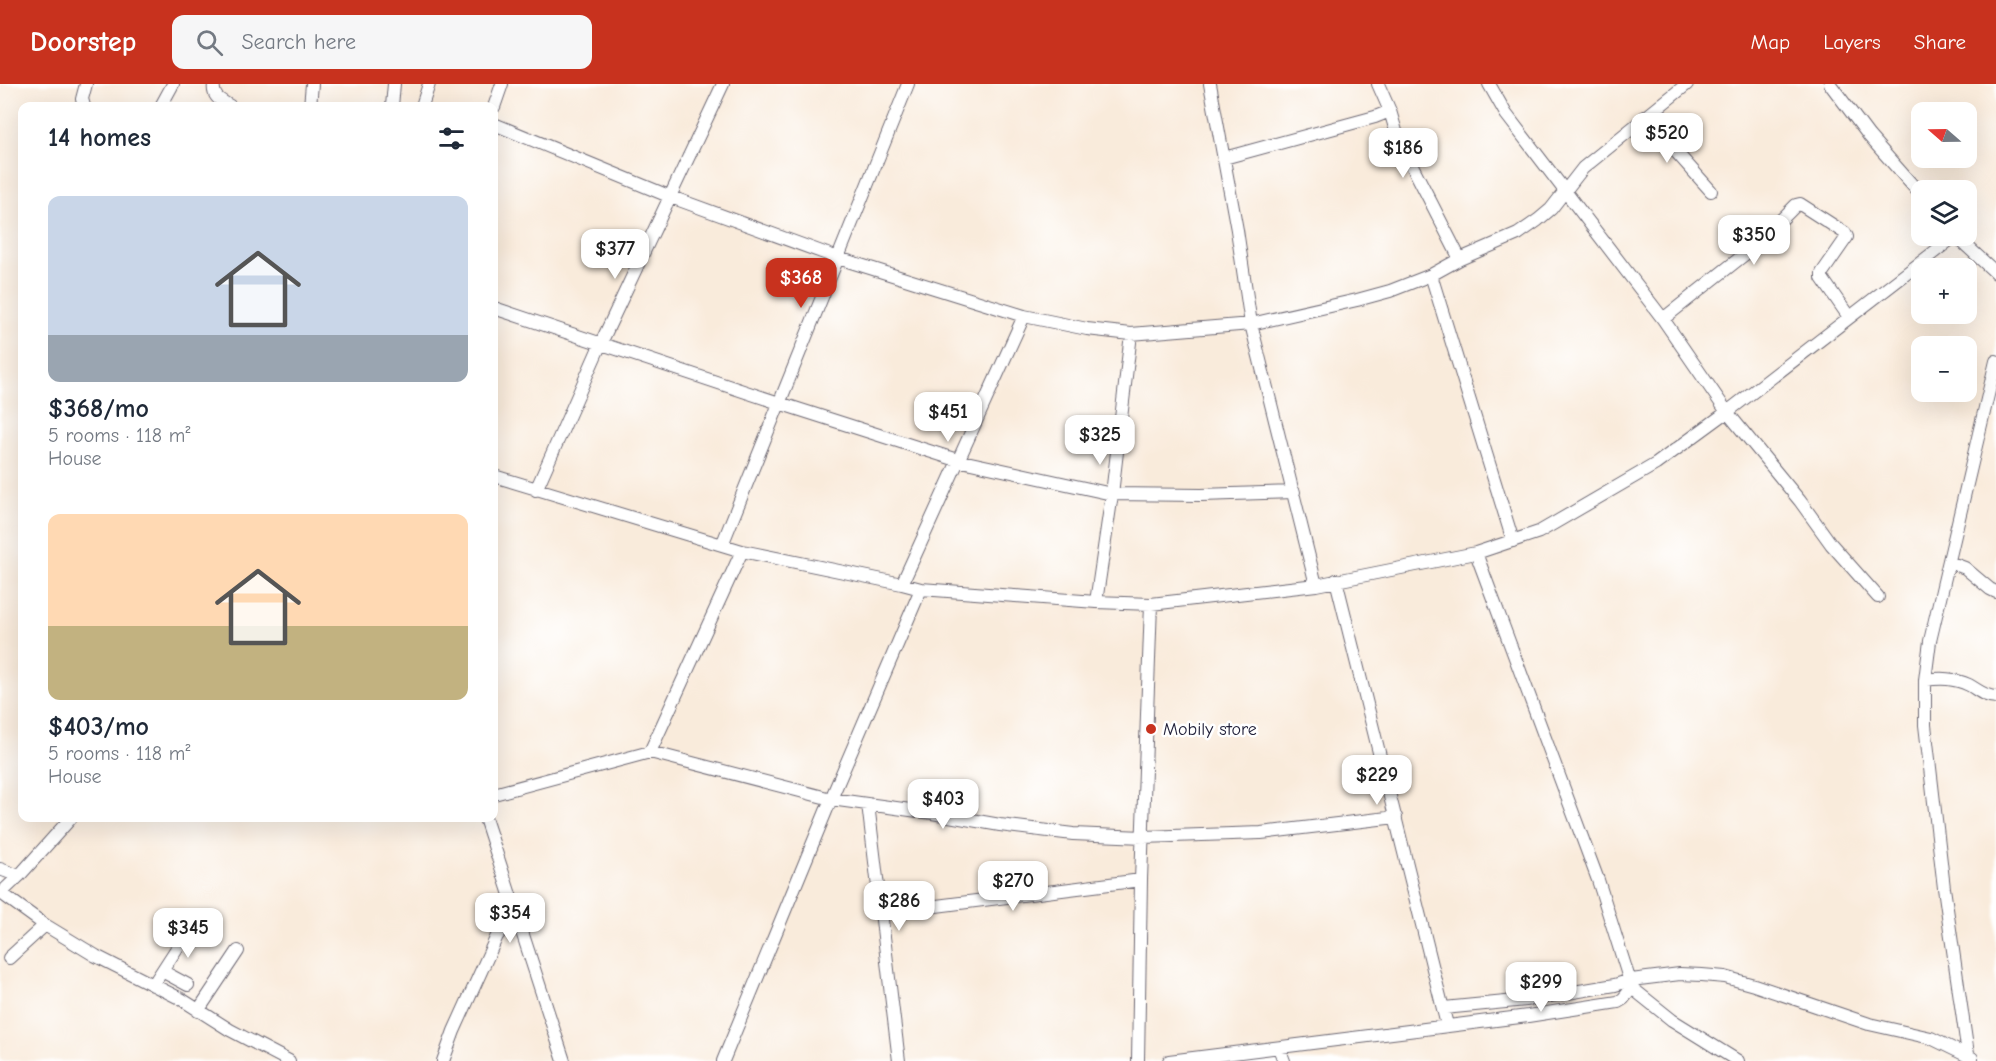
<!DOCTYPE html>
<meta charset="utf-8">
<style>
body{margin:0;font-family:"Comic Neue",sans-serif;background:#f6f6f7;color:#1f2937;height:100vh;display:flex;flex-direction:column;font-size:22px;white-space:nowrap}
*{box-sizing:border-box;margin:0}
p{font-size:20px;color:#747a83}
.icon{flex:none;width:33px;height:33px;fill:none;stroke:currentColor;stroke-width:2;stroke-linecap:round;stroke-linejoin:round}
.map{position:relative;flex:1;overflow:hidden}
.drawer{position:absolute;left:18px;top:18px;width:480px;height:720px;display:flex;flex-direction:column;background:#fff;border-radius:12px;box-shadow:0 6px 24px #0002}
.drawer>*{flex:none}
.needle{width:39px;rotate:290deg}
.fabs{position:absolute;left:1911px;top:18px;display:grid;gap:12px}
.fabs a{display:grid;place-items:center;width:66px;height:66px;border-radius:12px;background:#fff;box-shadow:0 6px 24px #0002;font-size:30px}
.price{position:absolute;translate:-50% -51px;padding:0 14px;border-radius:12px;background:#fff;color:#222;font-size:20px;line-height:39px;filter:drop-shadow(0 2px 3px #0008)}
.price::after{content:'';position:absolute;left:50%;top:36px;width:18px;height:14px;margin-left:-9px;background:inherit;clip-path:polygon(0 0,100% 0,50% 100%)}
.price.on{background:#c8321e;color:#fff}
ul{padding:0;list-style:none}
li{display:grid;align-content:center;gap:12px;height:318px;padding:0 30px}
li span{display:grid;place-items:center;height:186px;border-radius:12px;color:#555}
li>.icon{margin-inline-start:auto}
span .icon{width:108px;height:108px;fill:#fffc;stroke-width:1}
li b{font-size:26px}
h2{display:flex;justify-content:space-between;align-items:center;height:72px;padding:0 30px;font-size:26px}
header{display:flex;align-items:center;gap:36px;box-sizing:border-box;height:84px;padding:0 30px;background:#c8321e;color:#fff}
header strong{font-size:28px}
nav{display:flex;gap:33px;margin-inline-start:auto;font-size:21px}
.search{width:420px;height:54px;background:#f6f6f7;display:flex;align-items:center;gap:15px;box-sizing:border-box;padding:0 21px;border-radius:12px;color:#747a83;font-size:22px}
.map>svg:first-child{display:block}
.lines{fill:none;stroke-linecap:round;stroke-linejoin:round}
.minor-casing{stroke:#6d6873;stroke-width:14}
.minor{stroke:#fff;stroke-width:12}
.poi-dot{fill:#c8321e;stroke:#fff;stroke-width:2}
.labels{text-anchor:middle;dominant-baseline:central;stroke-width:5;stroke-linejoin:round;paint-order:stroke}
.poi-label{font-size:18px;fill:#22223b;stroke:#fff;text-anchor:start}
</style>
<header>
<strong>Doorstep</strong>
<div class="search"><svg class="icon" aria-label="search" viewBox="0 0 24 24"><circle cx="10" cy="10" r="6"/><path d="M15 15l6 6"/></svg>Search here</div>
<nav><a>Map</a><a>Layers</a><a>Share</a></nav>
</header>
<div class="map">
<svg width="1996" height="977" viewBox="0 0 1996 977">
<rect width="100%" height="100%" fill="#fff"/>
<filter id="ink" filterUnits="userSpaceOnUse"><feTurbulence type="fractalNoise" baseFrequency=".0167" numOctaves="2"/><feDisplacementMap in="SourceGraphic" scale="12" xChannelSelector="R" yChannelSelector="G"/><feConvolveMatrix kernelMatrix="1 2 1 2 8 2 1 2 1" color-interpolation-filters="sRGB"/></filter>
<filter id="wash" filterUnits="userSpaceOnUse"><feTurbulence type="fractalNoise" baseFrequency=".008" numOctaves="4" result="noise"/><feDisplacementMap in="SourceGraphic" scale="24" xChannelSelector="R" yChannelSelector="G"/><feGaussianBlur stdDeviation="1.35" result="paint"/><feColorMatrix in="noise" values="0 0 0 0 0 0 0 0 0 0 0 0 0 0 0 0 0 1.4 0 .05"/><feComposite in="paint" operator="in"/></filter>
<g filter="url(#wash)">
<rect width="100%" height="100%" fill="#f9ebdb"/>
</g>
<g filter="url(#ink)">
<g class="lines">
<g class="minor-casing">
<path id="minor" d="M214,0C212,13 220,16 230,22
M1210,0L1237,146L1251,240L1316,501
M1378,0L1390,27L1398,54L1460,175
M1830,0L1869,52L1922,112
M84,22L82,15L86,0
M161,22L173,0
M310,22L312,0
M392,22L394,0
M422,22L429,0
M494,23L502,0
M1645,33L1711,107
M494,40L671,113L838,174L1024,232L1087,245L1131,250L1251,240L1357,216L1390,207L1431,191L1460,175L1518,150L1538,136L1551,125L1583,84L1687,0
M1224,74L1375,33L1390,27
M1956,152L1996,189
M1431,191L1513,457
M494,224L779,319L957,376L1112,410L1201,411L1294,408
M1663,235L1754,163L1796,121L1800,120L1845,149L1847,153L1822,189V194L1849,233
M494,392L742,467L902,500L921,505L1096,518L1151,520L1316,501L1476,469L1539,448L1656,380L1727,328L1663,235L1506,30L1489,0
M536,406L601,259L723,0
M722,461L908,0
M1949,478L1965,484L1990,505L1996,508
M1336,496L1447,941
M902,500L1024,232
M1878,513L1831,460L1800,417L1727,328L1955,152
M1096,518L1112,410L1131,250
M1925,596C1941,594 1954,594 1969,601C1978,606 1985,613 1996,613
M650,668L742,467
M494,710L650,668L831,715L932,729L1000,741L1073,750L1143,753L1261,749L1396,733
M868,720L899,977
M485,734L564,977
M0,785L19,792
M1,809L45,841L96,872L181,915L230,946L289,977
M0,810L19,792L71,734
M881,829L1141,796
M9,874L45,841
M162,887L188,901
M153,901L197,833
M1632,904L1672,936L1738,977
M1444,924L1526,916L1615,901L1631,896L1680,890L1702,891L1725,893L1754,901L1869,940L1931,954L1972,974
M198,927L238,867
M1279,964L1284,977
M443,977L454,947L497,852L502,846L518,835
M723,977L831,715L921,505
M1138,977L1141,796L1151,520
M1169,977L1528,932L1618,918L1623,915L1632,904L1598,796L1476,469
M1969,977L1944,804L1925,641V596L1930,557L1996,277"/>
</g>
<use href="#minor" class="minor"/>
</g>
</g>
<circle class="poi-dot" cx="1151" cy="645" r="6"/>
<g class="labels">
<g class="poi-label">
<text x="1163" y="645">Mobily store</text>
</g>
</g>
</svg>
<div class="fabs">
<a><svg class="needle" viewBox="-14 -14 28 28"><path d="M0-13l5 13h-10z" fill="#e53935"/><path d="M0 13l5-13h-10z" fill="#747a83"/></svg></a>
<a><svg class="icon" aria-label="layers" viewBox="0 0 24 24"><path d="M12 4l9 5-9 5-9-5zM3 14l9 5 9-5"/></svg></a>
<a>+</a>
<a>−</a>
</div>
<b class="price" style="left:1667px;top:80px">$520</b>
<b class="price" style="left:1403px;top:95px">$186</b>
<b class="price" style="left:1754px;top:182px">$350</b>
<b class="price" style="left:615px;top:196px">$377</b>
<b class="price on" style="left:801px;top:225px">$368</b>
<b class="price" style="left:948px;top:359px">$451</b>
<b class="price" style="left:1100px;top:382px">$325</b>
<b class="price" style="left:1377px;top:722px">$229</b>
<b class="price" style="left:943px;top:746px">$403</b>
<b class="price" style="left:1013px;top:828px">$270</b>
<b class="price" style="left:899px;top:848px">$286</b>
<b class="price" style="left:510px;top:860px">$354</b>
<b class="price" style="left:188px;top:875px">$345</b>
<b class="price" style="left:1541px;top:929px">$299</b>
<section class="drawer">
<h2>14 homes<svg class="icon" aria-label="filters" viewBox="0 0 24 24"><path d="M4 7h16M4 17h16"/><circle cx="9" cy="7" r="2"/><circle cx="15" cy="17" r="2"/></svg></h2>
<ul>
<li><span style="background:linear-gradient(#c9d6e8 75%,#9aa5b1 0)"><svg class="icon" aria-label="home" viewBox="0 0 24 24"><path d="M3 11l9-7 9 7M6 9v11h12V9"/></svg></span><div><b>$368/mo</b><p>5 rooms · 118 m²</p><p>House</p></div></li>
<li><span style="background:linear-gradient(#ffd9b3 60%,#c2b280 0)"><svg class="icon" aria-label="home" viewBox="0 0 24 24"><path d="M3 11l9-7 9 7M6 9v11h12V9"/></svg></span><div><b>$403/mo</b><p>5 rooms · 118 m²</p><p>House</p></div></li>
</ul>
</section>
</div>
